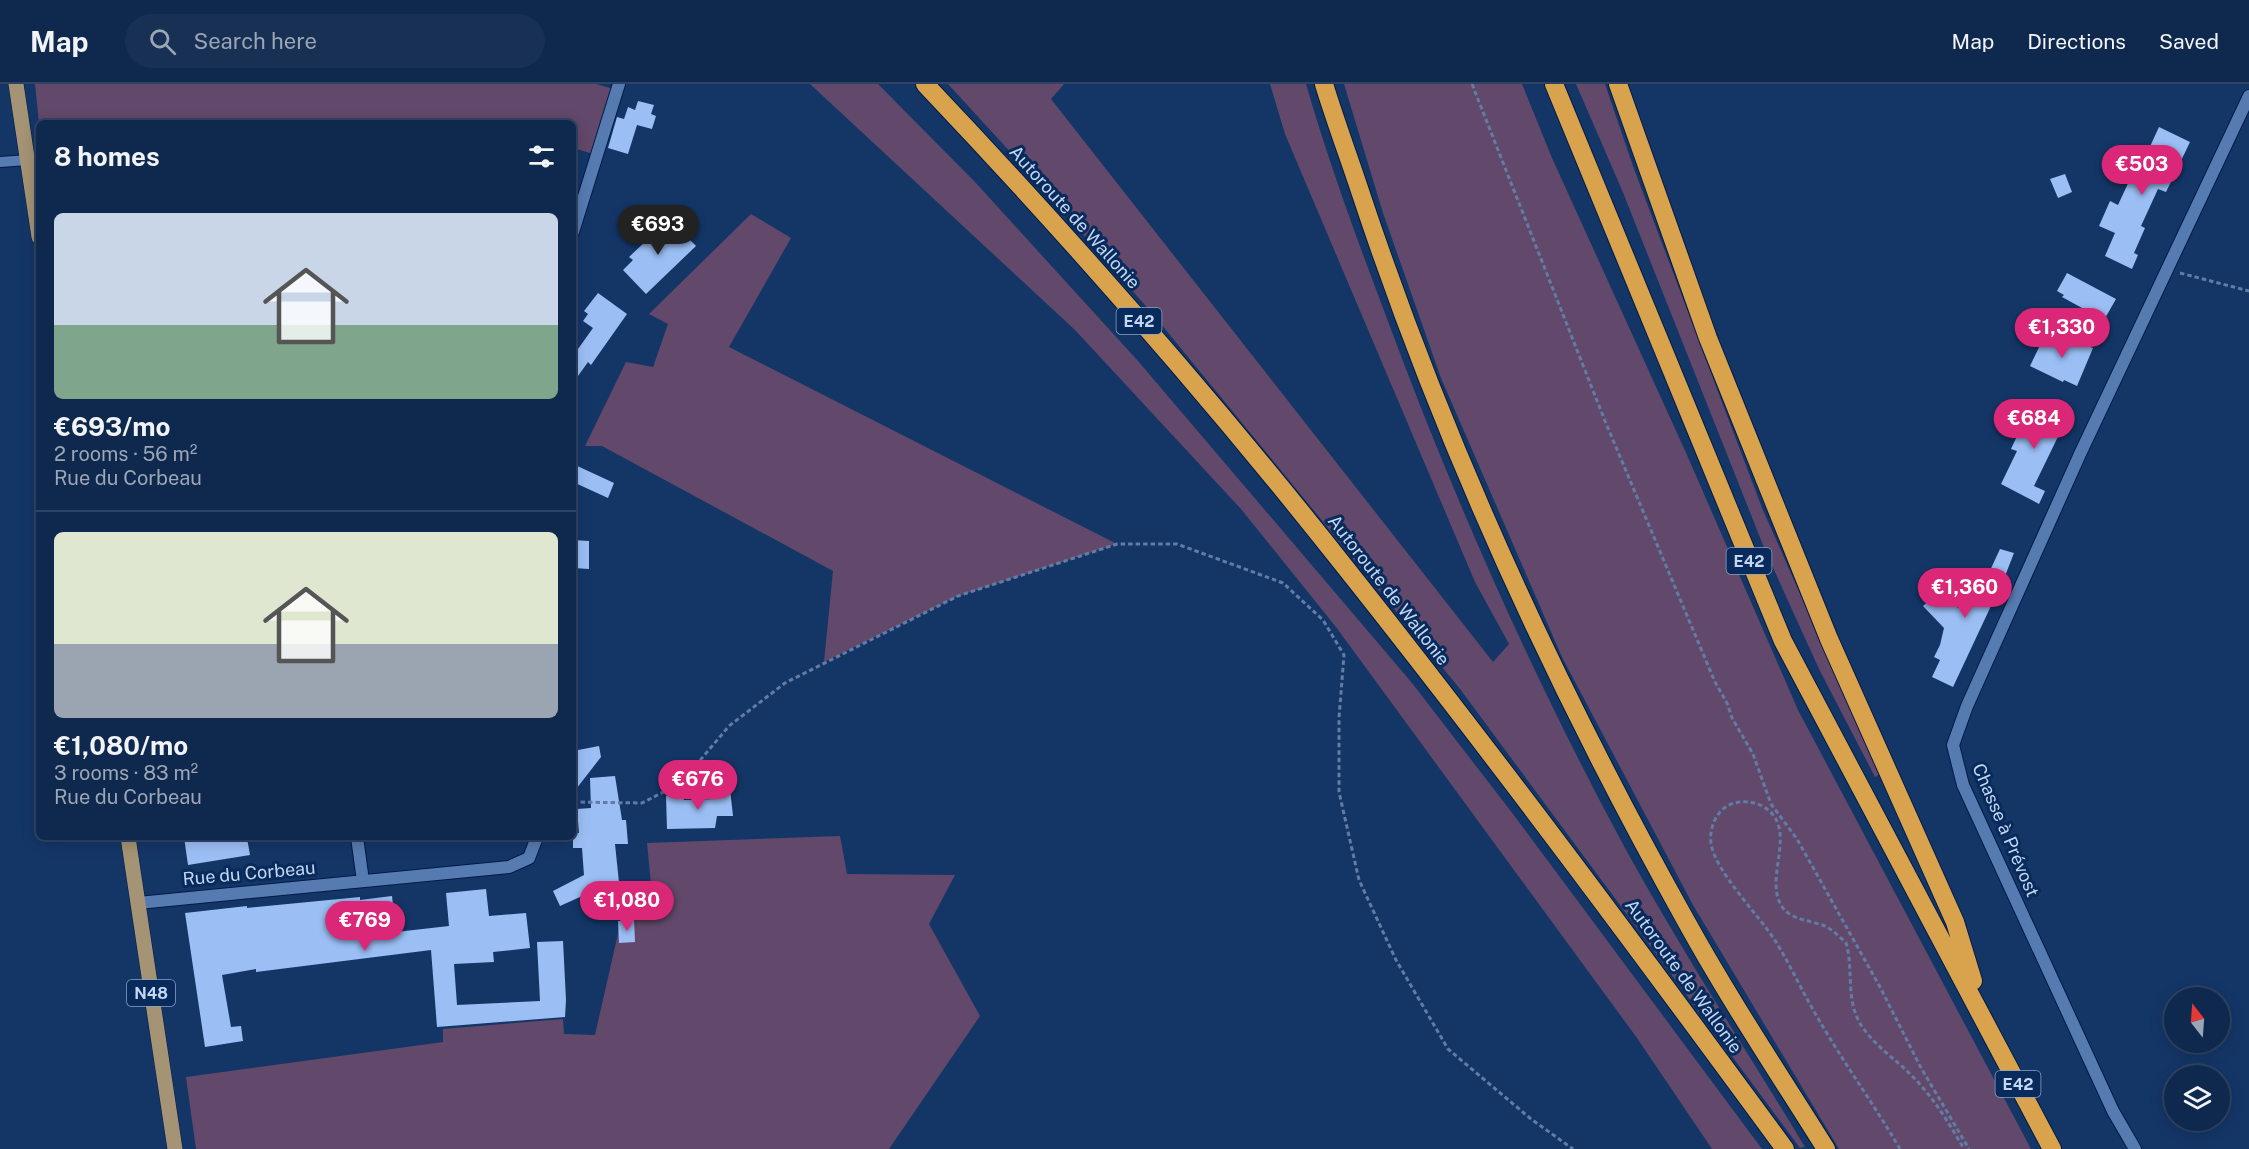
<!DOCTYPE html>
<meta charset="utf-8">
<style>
body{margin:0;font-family:"Public Sans",sans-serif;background:#183054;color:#f1f3f6;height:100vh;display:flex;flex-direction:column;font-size:22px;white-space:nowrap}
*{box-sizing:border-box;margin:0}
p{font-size:20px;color:#9ba6b6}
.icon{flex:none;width:33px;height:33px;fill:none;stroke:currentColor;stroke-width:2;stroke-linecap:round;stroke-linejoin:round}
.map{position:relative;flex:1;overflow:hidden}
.drawer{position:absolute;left:36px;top:36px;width:540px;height:720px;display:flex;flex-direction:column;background:#0f284d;border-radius:9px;box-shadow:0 3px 15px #0003,0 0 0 2px #2f4465}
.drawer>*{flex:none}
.needle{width:39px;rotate:343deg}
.tools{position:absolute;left:2164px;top:903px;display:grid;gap:12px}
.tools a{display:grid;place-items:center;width:66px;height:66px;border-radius:50%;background:#0f284d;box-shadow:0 3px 15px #0003,0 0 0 2px #2f4465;font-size:30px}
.price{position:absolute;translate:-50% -51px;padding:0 14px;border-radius:21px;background:#db2777;color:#fff;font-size:20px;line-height:39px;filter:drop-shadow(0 2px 3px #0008)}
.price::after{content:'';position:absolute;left:50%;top:36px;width:18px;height:14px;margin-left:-9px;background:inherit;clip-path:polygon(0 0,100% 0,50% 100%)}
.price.active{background:#222;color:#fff}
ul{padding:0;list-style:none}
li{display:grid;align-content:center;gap:12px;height:318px;padding:0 18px}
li+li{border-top:2px solid #2f4465}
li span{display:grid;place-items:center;height:186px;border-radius:9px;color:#555}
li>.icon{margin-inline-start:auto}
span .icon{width:108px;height:108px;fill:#fffc;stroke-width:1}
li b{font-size:26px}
h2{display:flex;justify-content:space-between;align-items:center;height:72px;padding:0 18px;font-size:26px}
header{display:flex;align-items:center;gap:36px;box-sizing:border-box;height:84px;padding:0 30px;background:#0f284d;border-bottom:2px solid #2f4465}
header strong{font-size:28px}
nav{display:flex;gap:33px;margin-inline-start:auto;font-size:21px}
.search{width:420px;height:54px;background:#183054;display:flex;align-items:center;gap:15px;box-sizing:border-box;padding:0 21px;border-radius:33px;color:#9ba6b6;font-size:22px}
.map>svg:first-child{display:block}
.green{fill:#62486a}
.building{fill:#9bbff5}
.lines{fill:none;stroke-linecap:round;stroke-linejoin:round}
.lane-casing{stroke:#001b4a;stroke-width:12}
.street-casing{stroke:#001b4a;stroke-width:14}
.primary-casing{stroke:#001b4a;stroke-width:16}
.highway-casing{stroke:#001b4a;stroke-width:20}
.path{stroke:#617da6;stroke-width:3;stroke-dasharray:4.5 3;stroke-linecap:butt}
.lane{stroke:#567bb1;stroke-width:10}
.street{stroke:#567bb1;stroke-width:12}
.primary{stroke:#a49374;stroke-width:15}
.highway{stroke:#d8a34c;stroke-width:18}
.labels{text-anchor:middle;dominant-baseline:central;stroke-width:6;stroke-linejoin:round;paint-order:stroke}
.shield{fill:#092b5b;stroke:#8ba3c7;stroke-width:1.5}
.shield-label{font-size:16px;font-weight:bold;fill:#c3d7f5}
.street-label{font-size:18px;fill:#c3d7f5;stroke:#092b5b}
</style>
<header>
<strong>Map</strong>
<div class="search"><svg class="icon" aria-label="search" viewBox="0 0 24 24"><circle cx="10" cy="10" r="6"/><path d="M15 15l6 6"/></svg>Search here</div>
<nav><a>Map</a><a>Directions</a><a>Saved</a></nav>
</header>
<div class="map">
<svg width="2249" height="1065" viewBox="0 0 2249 1065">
<rect width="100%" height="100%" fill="#143667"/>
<path class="green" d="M35,0H596L617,6L597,71L573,64V39H39Z
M810,0H878L975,98L1138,277L1412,599L1513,730L1762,1065H1712L1637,954L1336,543L1241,425L1075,246Z
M948,0H1064L1051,15L1493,578L1509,560L1475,498L1285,50L1270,0H1306C1328,76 1355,150 1383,224C1451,409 1531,590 1625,764C1681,866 1745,964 1805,1063L1800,1064L1460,605L1152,229L1014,72Z
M1344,0H1522L1552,74L1687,371L1798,626L2031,1065H1839L1693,821L1562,573L1441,294L1383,129Z
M1576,0H1605L1634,85L1762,424L1880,690L1875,693L1819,585L1765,466L1622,106Z
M751,130L791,154L729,263L1117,460L958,512L824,578L833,487L602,362H585L626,278L653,283L668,240L649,230Z
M840,752L847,790L955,791L929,840L980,932L889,1065H196L186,993L443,958V945L563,935L564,950L595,951L622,832L653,821L647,759Z"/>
<path class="building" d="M638,17L654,21L651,30L656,32L652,45L637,41L628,70L608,64L617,33L624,35L628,23L635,26Z
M2159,43L2190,58L2166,108L2158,105L2141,142L2145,144L2134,169L2138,171L2132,185L2105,172L2115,149L2099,142L2110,117L2118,121L2137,80L2141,82Z
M2065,90L2072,108L2058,114L2050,95Z
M669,135L696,162L646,210L623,186L633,176L629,173Z
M2067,189L2116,215L2104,236L2062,213L2064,211L2057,207Z
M598,209L627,230L591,281L588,278L573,299V272L593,244L583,237L588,230L584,227Z
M2063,250L2093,264L2077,302L2064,296L2063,298L2030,282L2045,251L2060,258Z
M2043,319L2069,330L2034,402L2045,407L2039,420L2001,400L2017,367L2011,365L2030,324L2039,328Z
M573,380L614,399L608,414L573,398Z
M573,456L589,457V485L573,484Z
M2000,465L2014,469L2005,492L1953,603L1932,593L1940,576L1934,573L1940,561L1944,544L1923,522L1941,506L1958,524L1971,500L1976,503L1983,491L1987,493Z
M599,662L601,673L573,709V667Z
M615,692L622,736H626L628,760H615L620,808L612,809V814L592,816L591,808L560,822L553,807L584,791L582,764H573V749H579L577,725L591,724L590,694Z
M717,705H730L733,732H717L715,744L667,745L666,712H683L684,716L717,715Z
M184,753H202L203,757L222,754L223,758L247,754L250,771L188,781Z
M486,805L489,832L526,829L530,864L493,868L494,878L454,880L457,921L540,917L537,858L563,857L566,916L565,933L437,943L431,866L256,888V885L222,891L231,943L241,942L243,957L205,963L185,829L247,822V824L360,813V816L392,812L396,848L449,842L446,809Z
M634,836L635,858L619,859L618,837Z"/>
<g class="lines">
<g class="lane-casing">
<path id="lane" d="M0,78L28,76"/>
</g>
<g class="street-casing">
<path id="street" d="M573,148L619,0
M357,753L363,797
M138,819L509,783L529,774L537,753
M2135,1065L2113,1027L1963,701L1953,661L1967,622L2080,370L2249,12"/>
</g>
<g class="primary-casing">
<path id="primary" d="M16,0L39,153
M128,753L175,1065"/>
</g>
<g class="highway-casing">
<path id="highway" d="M925,0C1072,155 1213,316 1345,483C1496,673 1641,869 1785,1065
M1324,0C1335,36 1348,71 1360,107C1444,361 1556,604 1686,837C1729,915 1779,990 1826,1065
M1554,0L1783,557L2052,1065
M1618,0L1708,254L1829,555L1955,838L1973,897"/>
</g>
<path class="path" d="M1472,0L1605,337L1715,598L1727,619L1732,634L1753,670L1771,720L1797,755L1880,903L1920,982L1969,1065
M2180,189L2249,207
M573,718L642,719L681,699L729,642L785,599L958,512L1117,460H1177L1283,499L1323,536L1344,571L1339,634V708L1359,796L1396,876L1448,965L1531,1035L1573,1065
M1900,1065C1872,1017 1838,971 1811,922C1799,901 1789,879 1776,858C1760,832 1715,788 1711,759C1709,743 1717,724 1734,719C1744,717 1754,717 1764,723C1799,745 1764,792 1781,821C1789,836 1810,836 1825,842C1833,846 1840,853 1846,859C1854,886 1845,915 1861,941C1873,960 1894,974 1910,990C1932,1011 1949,1039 1964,1065"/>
<use href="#lane" class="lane"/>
<use href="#street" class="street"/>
<use href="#primary" class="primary"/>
<use href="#highway" class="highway"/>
</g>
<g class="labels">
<g class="shield">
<rect x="1116.5" y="224" width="45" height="26" rx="4.5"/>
<rect x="1726.5" y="464" width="45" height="26" rx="4.5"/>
<rect x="127" y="896" width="48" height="26" rx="4.5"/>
<rect x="1995.5" y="987" width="45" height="26" rx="4.5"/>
</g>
<g class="shield-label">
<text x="1139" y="237">E42</text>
<text x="1749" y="477">E42</text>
<text x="151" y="909">N48</text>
<text x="2018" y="1000">E42</text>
</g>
<g class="street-label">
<text transform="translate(1075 133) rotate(48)">Autoroute de Wallonie</text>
<text transform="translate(1389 506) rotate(52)">Autoroute de Wallonie</text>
<text transform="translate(2006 746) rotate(67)">Chasse à Prévost</text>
<text transform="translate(249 789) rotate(-5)">Rue du Corbeau</text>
<text transform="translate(1684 892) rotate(54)">Autoroute de Wallonie</text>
</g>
</g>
</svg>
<div class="tools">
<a><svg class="needle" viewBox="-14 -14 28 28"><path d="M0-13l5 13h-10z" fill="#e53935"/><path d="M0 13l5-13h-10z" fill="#9ba6b6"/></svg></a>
<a><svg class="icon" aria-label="layers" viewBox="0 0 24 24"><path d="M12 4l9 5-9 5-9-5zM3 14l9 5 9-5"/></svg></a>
</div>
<b class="price" style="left:2142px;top:112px">€503</b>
<b class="price active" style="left:658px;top:172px">€693</b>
<b class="price" style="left:2062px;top:275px">€1,330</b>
<b class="price" style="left:2034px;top:366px">€684</b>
<b class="price" style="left:1965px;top:535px">€1,360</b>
<b class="price" style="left:698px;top:727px">€676</b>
<b class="price" style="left:627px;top:848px">€1,080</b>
<b class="price" style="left:365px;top:868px">€769</b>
<section class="drawer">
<h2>8 homes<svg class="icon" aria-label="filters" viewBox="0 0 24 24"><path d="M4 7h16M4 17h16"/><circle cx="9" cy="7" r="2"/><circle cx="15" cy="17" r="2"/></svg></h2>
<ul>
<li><span style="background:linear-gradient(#c9d6e8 60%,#7fa58c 0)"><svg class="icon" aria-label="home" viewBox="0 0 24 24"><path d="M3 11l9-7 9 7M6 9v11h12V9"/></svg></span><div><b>€693/mo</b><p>2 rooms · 56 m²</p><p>Rue du Corbeau</p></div></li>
<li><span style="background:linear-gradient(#dfe7d0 60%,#9aa5b1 0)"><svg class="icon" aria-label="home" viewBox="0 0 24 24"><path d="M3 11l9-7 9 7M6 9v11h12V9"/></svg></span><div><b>€1,080/mo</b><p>3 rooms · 83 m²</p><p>Rue du Corbeau</p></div></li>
</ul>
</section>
</div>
